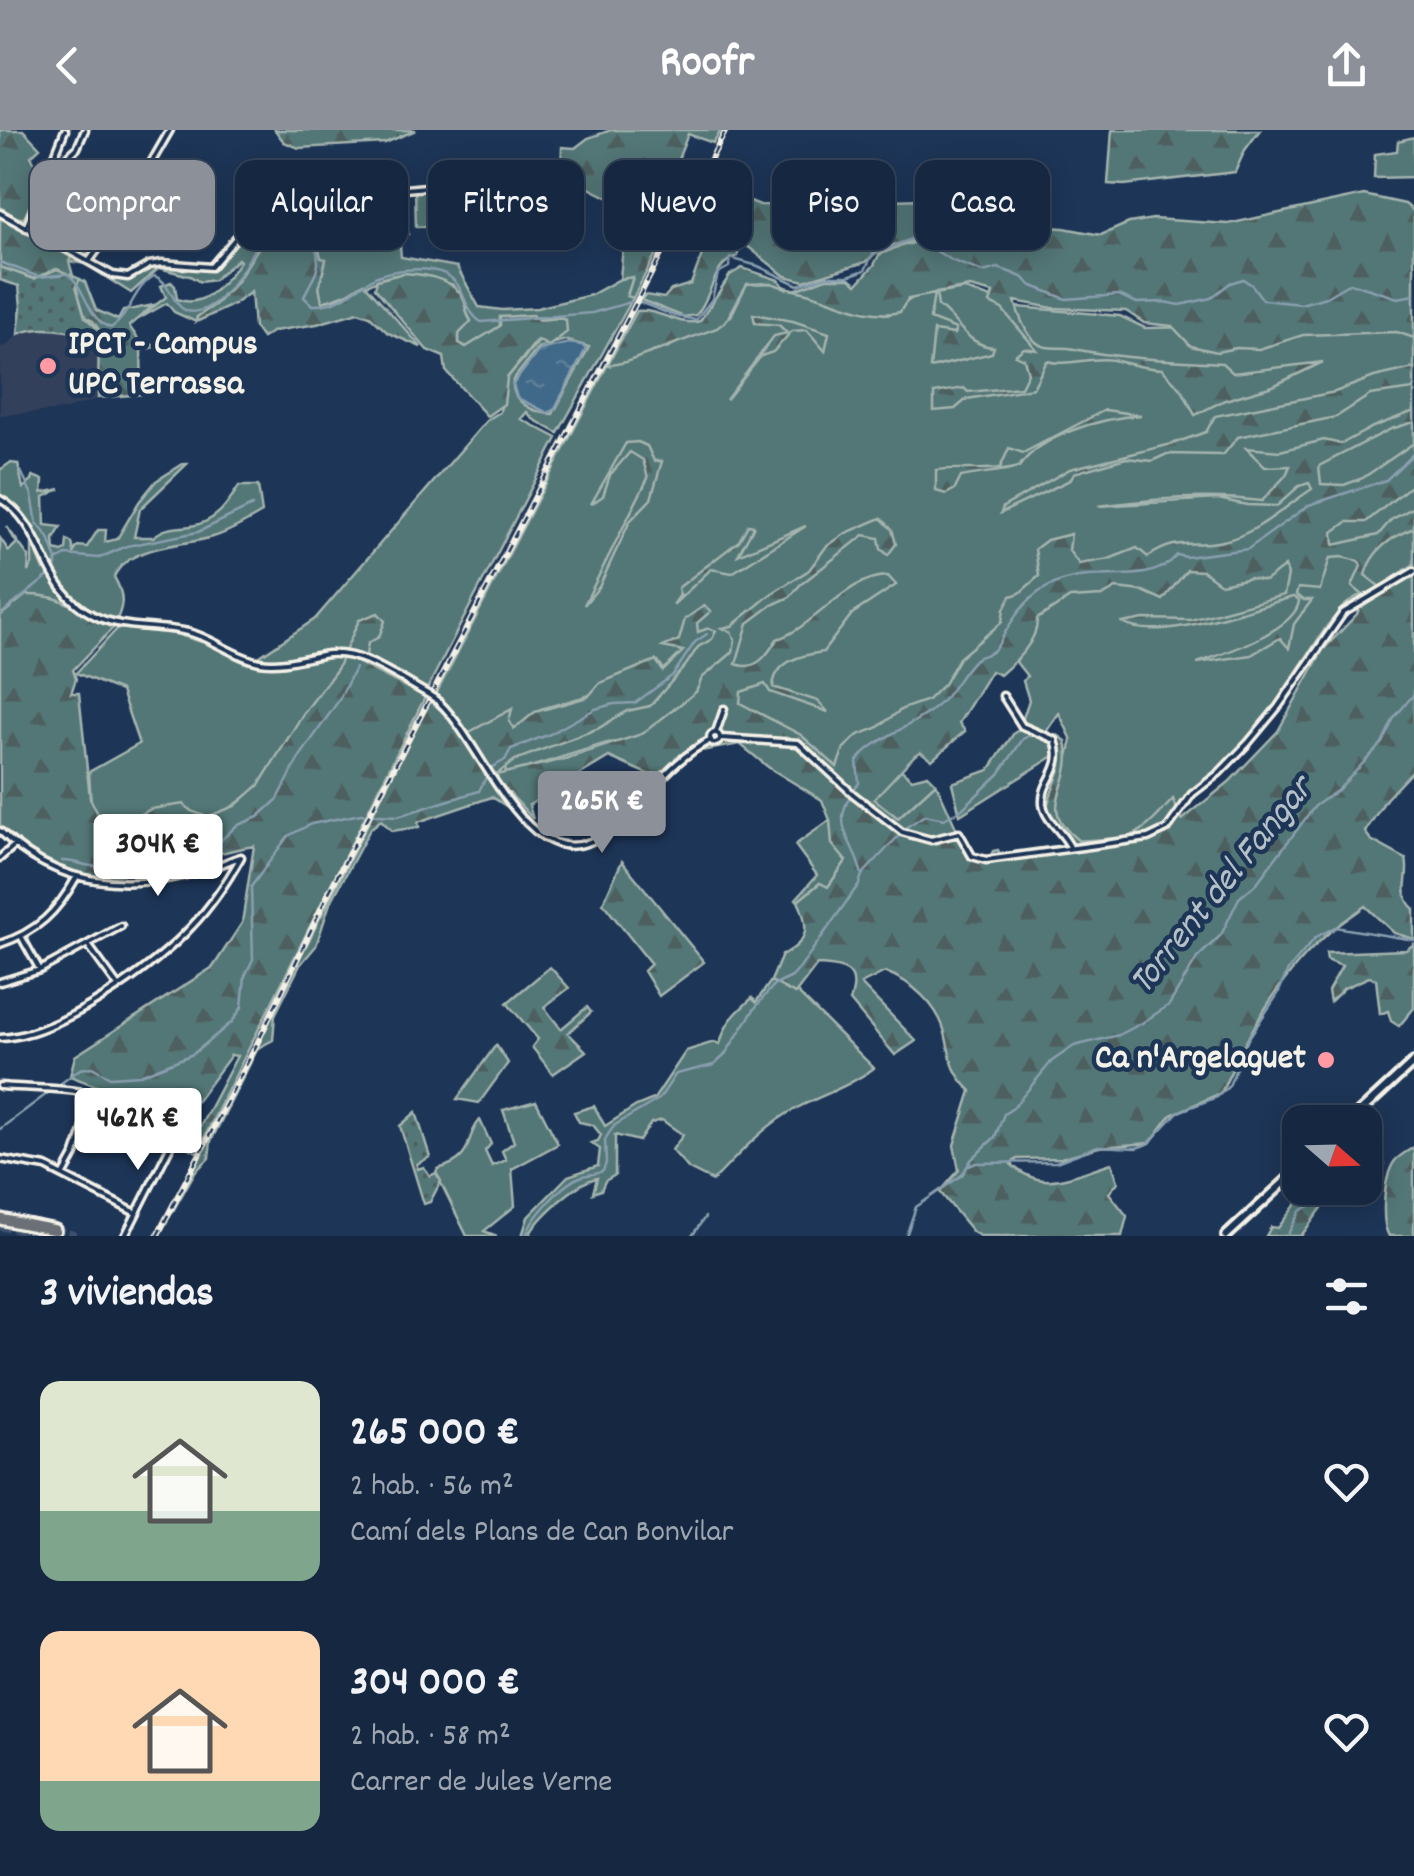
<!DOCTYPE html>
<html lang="es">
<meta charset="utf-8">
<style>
body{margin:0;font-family:Dekko,sans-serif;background:#1f3048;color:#f1f3f6;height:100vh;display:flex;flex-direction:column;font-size:38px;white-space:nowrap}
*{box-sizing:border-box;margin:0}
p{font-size:32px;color:#9ea6b1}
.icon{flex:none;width:55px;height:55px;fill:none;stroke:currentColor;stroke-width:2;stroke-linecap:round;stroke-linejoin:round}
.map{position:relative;height:1106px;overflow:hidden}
.drawer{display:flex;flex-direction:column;background:#162841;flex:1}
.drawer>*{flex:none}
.banner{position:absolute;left:30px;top:30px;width:1355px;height:90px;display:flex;gap:20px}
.needle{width:65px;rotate:110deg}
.buttons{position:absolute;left:1282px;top:975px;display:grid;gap:20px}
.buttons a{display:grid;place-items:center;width:100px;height:100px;border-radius:20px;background:#162841;box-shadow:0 5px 25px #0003,0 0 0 2px #35445a;font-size:50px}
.price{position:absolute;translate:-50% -85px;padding:0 22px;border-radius:10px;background:#fff;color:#222;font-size:32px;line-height:65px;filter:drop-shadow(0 2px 5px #0008)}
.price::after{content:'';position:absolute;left:50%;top:60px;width:30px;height:22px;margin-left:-15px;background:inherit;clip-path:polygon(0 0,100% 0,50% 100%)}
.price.on{background:#8c9099;color:#fff}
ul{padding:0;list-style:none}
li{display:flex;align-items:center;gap:30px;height:250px;padding:0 40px}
li span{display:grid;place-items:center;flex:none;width:280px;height:200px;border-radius:20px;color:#555}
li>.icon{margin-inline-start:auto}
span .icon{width:120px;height:120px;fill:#fffc;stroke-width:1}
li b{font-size:42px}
h2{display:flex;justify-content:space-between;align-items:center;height:120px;padding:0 40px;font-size:42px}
.chip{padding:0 35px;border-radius:20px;background:#162841;box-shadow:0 5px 25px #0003,0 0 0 2px #35445a;font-size:35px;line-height:90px}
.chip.on{background:#8c9099;color:#fff}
header{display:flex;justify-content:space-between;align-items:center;height:130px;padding:0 40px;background:#8c9099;color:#fff;font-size:45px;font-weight:700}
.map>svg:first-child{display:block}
.built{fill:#30415c}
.grass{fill:#537676;stroke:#a4b4af;stroke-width:2.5;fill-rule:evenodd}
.forest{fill:url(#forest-firs);stroke:#a4b4af;stroke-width:2.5;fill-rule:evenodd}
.park{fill:url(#park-dots);stroke:#a4b4af;stroke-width:2.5}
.water{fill:url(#water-ripples);stroke:#899faf;stroke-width:2.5}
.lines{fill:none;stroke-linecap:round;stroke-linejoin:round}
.stream{stroke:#899faf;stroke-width:2.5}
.highway-tunnel{stroke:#3d516d;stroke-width:9;stroke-dasharray:9 4.5;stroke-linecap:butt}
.street-casing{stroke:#f4f1e8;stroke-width:11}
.secondary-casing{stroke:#f4f1e8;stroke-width:14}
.highway-casing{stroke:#f4f1e8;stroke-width:16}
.street{stroke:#1d3557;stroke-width:4}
.secondary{stroke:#1d3557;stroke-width:6}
.highway{stroke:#6a7074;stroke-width:9}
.rail-casing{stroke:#f4f1e8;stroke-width:6}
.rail{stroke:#1d3557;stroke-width:2.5;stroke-dasharray:8;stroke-linecap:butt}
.street-bridge-casing{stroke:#f4f1e8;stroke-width:11;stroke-linecap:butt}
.street-bridge{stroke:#1d3557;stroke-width:4}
.poi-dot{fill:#ff9aa2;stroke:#1d3557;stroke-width:4}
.labels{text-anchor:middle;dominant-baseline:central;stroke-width:9;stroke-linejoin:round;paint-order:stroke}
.poi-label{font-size:35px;font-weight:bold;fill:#f4f1e8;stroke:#1d3557;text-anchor:start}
.water-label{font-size:38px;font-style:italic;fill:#b5c1c7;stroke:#1d3557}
</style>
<header><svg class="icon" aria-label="back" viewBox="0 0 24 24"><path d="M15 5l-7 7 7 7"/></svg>Roofr<svg class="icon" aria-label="share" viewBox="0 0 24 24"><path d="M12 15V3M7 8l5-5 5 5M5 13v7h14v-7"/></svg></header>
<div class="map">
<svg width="1414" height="1106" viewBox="0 0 1414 1106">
<defs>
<pattern id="forest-firs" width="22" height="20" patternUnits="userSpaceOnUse" patternTransform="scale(2.5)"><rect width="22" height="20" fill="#537676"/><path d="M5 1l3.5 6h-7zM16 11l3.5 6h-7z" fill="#4e5f5e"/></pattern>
<pattern id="park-dots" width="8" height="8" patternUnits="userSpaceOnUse" patternTransform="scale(2.5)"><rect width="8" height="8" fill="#537676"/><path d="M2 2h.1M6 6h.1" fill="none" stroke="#4e5f5e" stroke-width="1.8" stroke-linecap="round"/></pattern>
<pattern id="water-ripples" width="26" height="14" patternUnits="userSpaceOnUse" patternTransform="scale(2.5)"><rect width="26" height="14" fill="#416989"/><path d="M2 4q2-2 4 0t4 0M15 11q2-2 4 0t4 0" fill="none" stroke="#5d7f9a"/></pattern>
</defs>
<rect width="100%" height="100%" fill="#1d3557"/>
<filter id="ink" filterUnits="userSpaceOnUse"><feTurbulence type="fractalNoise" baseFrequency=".01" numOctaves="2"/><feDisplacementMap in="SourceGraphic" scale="20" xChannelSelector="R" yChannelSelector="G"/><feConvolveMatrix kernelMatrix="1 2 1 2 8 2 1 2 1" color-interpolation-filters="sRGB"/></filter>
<g filter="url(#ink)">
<path class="built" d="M722,0H728L346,733L244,944L159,1106H153L260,900L336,741Z
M26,200H68L94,207L97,211V269L64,280L0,285V217L7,216L18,204Z"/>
<path class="grass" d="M1414,7V47L1374,48L1375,24L1397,21L1398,11Z
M57,47L47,76L51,91L95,113L107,103L90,125H81L34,98L33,90L54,48Z
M467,56L471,96L416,97L415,61Z
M311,72L324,82V93L341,90L342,97L356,96L357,100H380V93L395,97V82H406L408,104L399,105L401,127L457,137L479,177L502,180L537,178L591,165L620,149L634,146L627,165L633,168L558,303L533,289L527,282L521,289L557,308L426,561L375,534L365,536L260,657L216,688L111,701L91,675L89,642L139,614L121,561L76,543L118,498L176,504L205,513L248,534L315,489L487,290L500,282L507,248L559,188L539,190L500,187V196L467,217L459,213V204L471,191L453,155C382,130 384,155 322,172L319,158L326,130L321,128L312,96L271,103C249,134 230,169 197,187L196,192L174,182L167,173L135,191L166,167L161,156L171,152L175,156L177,169C204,180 226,152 240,131L238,129L214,150L200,152L190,146L159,138L131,163L85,134L69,131L72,125L118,148L128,149L161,135L206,141L216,137L241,105L284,78L296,81ZM565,210L589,217L553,284C534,283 510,272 513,250L538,218Z
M747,153H771L888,185L914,167L965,159L1018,177L1120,186L1145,198L1310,195L1414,201V437L1384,456L1356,467L1344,476L1327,496L1266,588L1224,634L1187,667L1173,687L1136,707L1075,711L1053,689L1072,610L1059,583L1046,602L1022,591L1029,570L1023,551L1027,546L1016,532L1020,523L987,531L837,638L663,594L629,611L607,613L505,645L506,635L665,541L658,531H654L587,566L540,579L521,599L511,596L469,605L447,575L435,566L607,236L666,218L731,186Z
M10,333L18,334L23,358L32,351L33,346L43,350L42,363L60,359L44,367L45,395L61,397L54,409L55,420L62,422L66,420L67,410L72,413L74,422L78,416L87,417L98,400H106L105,412L117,409L139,372L156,351L183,334H187L140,379L134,407H153C166,396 177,398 191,396C216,392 227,375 239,356H258L262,383C250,390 225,404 213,407C183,416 128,415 114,447C126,467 123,478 113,498L79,482L9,479L0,486V408L9,421L17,413L7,397L29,427L28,442L32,435V411L44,440L49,438L26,387L0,366V340Z
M1021,599L1054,609L1057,624L960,685L952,653L989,640L1014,603Z
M900,639L912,649L928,645L936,653L898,688L873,669Z
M830,690L833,714L846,731L828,757L820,753L798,771L796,769L817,745L795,715Z
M771,851L795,864L797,862L874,938C851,955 823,965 797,978C764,995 738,1025 713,1051L689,1039L672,1020L683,1005L662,990L651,993L639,1011L615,1005V1045L605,1051L601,1060L593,1063L597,1048C577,1052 537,1088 529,1106H522L528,1087L568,1046L598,1036L600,1019L591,1013L598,1011L601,1005L593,995L579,992L574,982L594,976L605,996L636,976L654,969L686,921L714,912L720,914C726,891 734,885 752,868L756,872Z
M536,971L558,1014L512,1039L515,1076L484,1101L497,1106H467L436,1043L438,1039C477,1028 462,1011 480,990L491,1014L485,1021L492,1036L506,1030L502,1021L514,1012L503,980Z"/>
<path class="forest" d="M0,0H23L40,18L31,26C43,46 34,68 24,88H18L0,77Z
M275,0H416L385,13L299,18L284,12Z
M611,0H721L713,13L688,4L675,37L695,48L633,168L627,166L633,147L620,149L623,116L619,73L581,54L579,38H561L562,17L575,18L588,8Z
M1112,0H1260L1245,20L1235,42L1124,55L1108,54Z
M703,52L760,75L810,76L805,80L784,82V85L817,86L815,73L1027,65L1035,91L1043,97L1064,98L1101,105L1129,93L1153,89L1228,94L1364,65L1405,74L1414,81V208L1397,202L1303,205L1259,219L1236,218L1217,222L1191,216L1172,196L1144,193L1126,181L1053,178L1015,171C1018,184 1025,203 1036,212C1045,221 1062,216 1074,219C1122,229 1172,230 1222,233L1233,243L1323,232L1273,256L1225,270L1195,285L1182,260L1162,239C1140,238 1132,234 1113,230C1091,226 1067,237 1047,231L1033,258L967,269L955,279L934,281V263L964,258L968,262L1021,257L1028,243L1024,229L1015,225L1024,218L1037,220L1002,179L990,173L993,163L970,157L936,163L938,176C958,190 967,216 994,217L992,223L930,238L934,201L954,204L956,199L930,189L934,164L908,169L900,182C863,190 830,166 794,160L826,148H850L857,154L874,135L879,125L904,114H911L915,110L881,118L866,132L804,151L785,146L746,115H738V126C711,134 713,167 696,185L684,187L641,170L645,165L664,168L671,160L691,154L703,122L693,114L673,109Z
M0,84L72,125L69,131L73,146L56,139L34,149L0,137Z
M299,92L313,96L321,128L326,129L319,157L322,172L342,167L364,153L421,217L388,203L370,186L358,182L317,194L274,201L262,208L254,197L251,162L233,175L196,192L197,187L216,174L236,153L267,104L275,98Z
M742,138L779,150L785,158L771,153L747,154L726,191L717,198L626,232L607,236L637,181C660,179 679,197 700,191L730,145Z
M404,143C424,144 453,148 463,168C468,177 464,182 471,191L459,204V213L466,217L500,196V187L532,185L539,190L559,188L566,190L567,202L549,216L537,210L507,248L504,274L487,286L446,241L444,227L427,220L375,158L377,150Z
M80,149L85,152L96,180L118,190L123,181L154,175L129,196L141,213L159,216L141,220L142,264L98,268L99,200L93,191L85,187L75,155Z
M753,184L793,191L829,203L825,221L807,200L792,201L773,222L761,226L726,270L774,206L787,203L779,195L755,193Z
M1414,238V259L1370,265L1336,287L1238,307L1223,325L1167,324L1152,331L1126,328L1074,343L1070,350L1001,383L1003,377L1070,339L1172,314L1206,302L1215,286L1335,262L1374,247Z
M1105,280L1141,285C1103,288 1041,304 1019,337C999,342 980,343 961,347L955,359L946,364L936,361V340C958,337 978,341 1000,338L1009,318L1023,323Z
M1414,281V292L1391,299L1319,336L1321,354L1344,355L1363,348L1414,313L1413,354L1366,392H1347L1333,402L1334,415L1378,405L1391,390L1414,377V398C1392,406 1371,421 1365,445L1380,457L1414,434V639L1386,669L1365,702L1371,710L1406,729C1411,747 1397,764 1414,779V809L1394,803L1365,776C1351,787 1334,797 1321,810C1276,851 1246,908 1221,963L1171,985L1150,1013L1099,1017L1061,1028L1017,1029L1011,1034C1044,1065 1073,1044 1112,1033L1118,1052L1109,1063L1127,1086L1122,1106H980L973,1102L940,1062L959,1040L954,1015L971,961C951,942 951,928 945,903C938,875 911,851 885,842L861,854L916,911L895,925L850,871C861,840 845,836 817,835L795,864L771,851L782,825C809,812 810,797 798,771L820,753L828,757L846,731L832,714L830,690L822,670L768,637L740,614L695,622L663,651L609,627L529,675L533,689L494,646L466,604L512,579L509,591L514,599L535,582L588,567L600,553L656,530L663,541L683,521L663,517L679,510L685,489L704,476L711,481L697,493L698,502L709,498L716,501L712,509L698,517L686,535L650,576L627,581L599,598L515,630L496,645L565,629L642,604L696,562L702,548L733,522L735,510L731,502L722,498L732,496L771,464L809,440L826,417L846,403L881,388L892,399L896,414L888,425L881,419L879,408L864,405L800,455L790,467L772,475L748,493L736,534C756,542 768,524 777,509C814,498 846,446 888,446L896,455L852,484L823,522C801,525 775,531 773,557L818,571L828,582L770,562L765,554L741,562L740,573L801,605L837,637L844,618L858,605L877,598L902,579L928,570L944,554L959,528L1002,492L1004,479L1011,466L1020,463L1039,446L1035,419L1047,410L1071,404L1069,421L1079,434L1109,429L1137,418L1148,427C1178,406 1191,418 1223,411C1257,404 1284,377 1312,359L1309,353L1299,356L1277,376L1247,375L1218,369L1098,376C1154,369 1206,364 1262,371L1286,345L1290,336L1265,337L1246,318L1280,321L1324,310L1341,314L1373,297ZM1342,427L1359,431L1361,436L1352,456L1364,466L1357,484L1323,520L1278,601L1229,652L1182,690L1173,669C1138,709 1133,711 1079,711C1032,674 1077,658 1066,611L1059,606L1061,636L1047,676L1050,685L1075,717L1004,732L998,720L993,721L988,732L970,729L936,653L898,688L874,669L915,625L921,622L932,630L965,601L959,593L991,541L1000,545C1016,531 1038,511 1037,489L1070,468L1102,466L1116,458L1143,461L1163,470L1187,440L1203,441L1221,454L1250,448L1265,451L1285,436L1288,445L1284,465L1191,490L1144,489L1123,493C1157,514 1254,477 1293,467L1299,470C1298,499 1223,524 1197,533L1251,525L1280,508L1289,518L1294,494L1312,470H1304L1296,465L1298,458L1320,460L1330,428Z
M638,312L647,316L654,331H662L651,369L630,391L599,457L584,475L648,348L643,330L630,322L610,345L603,366L591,374L626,313Z
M748,395L754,396L738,425L806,396L732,443L711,439L673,475L680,465L678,458L739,411Z
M26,465C67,464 77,482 113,498L73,540L76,549L71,563H79L90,668L101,690L114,698L151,679L184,674L191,681L207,687L235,676L259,655L303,584L337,539L359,490L378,483L385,491L379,507L368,513L366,525L359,533L425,567L197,1022L189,1018L237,926L231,925L173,1003L153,978L70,946L75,926L213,837L242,793L254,716C206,723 115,758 71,742C44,732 22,715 0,696V486Z
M430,571L448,586L509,678L492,667L418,692L419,697L392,701L381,690L370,699L329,776L316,816L300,835L275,885L273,910L258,918L211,1011L209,1028L195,1042L159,1106Z
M622,731L704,832L659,866L644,841L651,834L603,773Z
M1414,814V878L1399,896L1391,891L1388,881L1380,884L1376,849L1369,847L1344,858L1330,872L1328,861L1342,836L1327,830L1326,823L1406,820Z
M550,837L569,858L544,877L561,899L587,877L591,882L568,903L586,921L553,944L532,917L538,909L507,873Z
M496,915L508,933L479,973L457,969Z
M1414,1017V1106H1389C1380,1091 1384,1047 1394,1032C1398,1026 1408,1021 1414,1017Z
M1325,1061L1330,1067L1301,1106H1266L1271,1097L1278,1098L1302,1066Z"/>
<path class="park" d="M0,137L34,149L57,139L80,149L76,156L85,187L99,200L94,207C71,201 40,194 18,204L21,177L19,156L0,150Z
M416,982L430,1027L417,1034V1039L424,1037L430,1046L436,1043L441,1051L430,1072L424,1074L400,996Z"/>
<path class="water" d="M569,213L582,215L586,219L554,280L548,283L517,268L513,254L539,220Z"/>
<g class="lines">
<path class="stream" d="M0,132L39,147L68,144C87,159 87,190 111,198C131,185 133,158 154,146C174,152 172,187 198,181C222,176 244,140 254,119C257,113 258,104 264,99C267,96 275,94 279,93C302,85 310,95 316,117C322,144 313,144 304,167L312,175C341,176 352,160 375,147C392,139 428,136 445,144C467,155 462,180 481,192L592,183L631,172
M639,172L675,186L696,190L712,169L718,143L729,137L730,128L758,136L798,155L826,146H848L865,140L873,124L914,108L953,131L983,142L998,138L1012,143L1024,148L1030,155L1066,169L1119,165L1137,173L1163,172L1180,175L1211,168L1230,153L1243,149L1252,155L1263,170L1301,174L1326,167L1350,153L1398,168L1414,165
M21,341L32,365L37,393L49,408L57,430L54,442
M57,430L66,425L99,428L127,416L198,402L252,376
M0,485L47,447
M62,731C76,730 89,739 103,736C143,729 124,693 173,703C182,716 197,724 213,718L236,696L258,687L278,669L299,628L339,570L355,538
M862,745C851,702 827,695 859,653L857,631C874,608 912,597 933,579C950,567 958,546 973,531C979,525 987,526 993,521C998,517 1002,507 1006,501C1022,474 1037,457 1069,449C1104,439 1152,456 1177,425L1186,427L1248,419L1309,375L1386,350L1414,323
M0,999L80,939L92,937L110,947L140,945L193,924L232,892L242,877L245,846L253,829L251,757L288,706L311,694L361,684L398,686L479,661L491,638L505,630L511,619L550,604L595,579L614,574L635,573L673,545L695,512L707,504
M969,1036L976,1033L1056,1032L1098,1016L1136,1018L1148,1014L1178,982L1217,967L1229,956L1248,909L1278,864L1288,840L1316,807L1335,797L1414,810
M1365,1037H1367
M526,1106C532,1087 562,1054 580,1047C588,1044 595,1045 603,1041L606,1033L605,1010L609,1003L615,995L659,969L676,944L714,935L724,926L755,878L773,856L792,847L799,839L859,754L862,745L908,696L925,685L944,689L961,680L999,644L1023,609L1033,603
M692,1106L705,1087
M906,1106L916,1077L962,1045L971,1030L995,1007L1004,984L1013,978L1052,931L1074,916L1119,905L1142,893L1169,875L1197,828L1221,805L1239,768L1256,754L1315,676L1338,660L1382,613L1394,588L1414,564
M1287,1106L1300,1081L1319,1071L1334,1058"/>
<path class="highway-tunnel" d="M0,1096L54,1106
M55,1100L75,1106"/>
<g class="street-casing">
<path id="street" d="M52,42L77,18L85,0
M0,83L113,145L128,147L149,135L162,133L211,137L239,104L297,69L470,53
M26,98L65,0
M90,130L116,94L170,0
M0,369C47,395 39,458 93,485C120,499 153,495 183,501C211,506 233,527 260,532C283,536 306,527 328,524C363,521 397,547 426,563
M1003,566L1022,596L1055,610C1066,640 1041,649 1043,674C1045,690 1063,702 1070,717
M434,568C482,604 527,763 607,702C644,674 668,631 711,610
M716,602L724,579
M710 608a5 5 0 1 1 10 0a5 5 0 1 1-10 0Z
M721,608L798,613L853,664L902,702L931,710L959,703L972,726L986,730L1148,708L1167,699L1192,664L1219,643L1248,613L1278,577L1343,483L1414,441
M0,701C57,758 131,762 205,740C217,737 229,730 241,727
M0,728L16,714
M21,806L40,840
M0,814C37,802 57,782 76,748
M88,815L117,855
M0,852L40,840L121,796
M0,908C58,906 153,839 192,796C212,775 227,752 241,727
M0,956C48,960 158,954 170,1017L125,1106
M1361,982L1379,1034
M0,1029L46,1037L136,1083
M64,1044L75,1024L96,963"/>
</g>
<g class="secondary-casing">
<path id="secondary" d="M1349,992L1414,932
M1226,1106L1300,1038"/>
</g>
<g class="highway-casing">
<path id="highway" d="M0,1089L55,1100"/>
</g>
<use href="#street" class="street"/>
<use href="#secondary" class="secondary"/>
<use href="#highway" class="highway"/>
<g class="rail-casing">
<path id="rail" d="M157,1106L255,918L328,764L726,0"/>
</g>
<use href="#rail" class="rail"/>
<g class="street-bridge-casing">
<path id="street-bridge" d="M426,563L434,568"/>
</g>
<use href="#street-bridge" class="street-bridge"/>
</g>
</g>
<g class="poi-dot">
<circle cx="48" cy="236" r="10"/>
<circle cx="1326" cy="930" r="10"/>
</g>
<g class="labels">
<g class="poi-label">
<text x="68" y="216">IPCT - Campus<tspan x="68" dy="40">UPC Terrassa</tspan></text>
<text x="1306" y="930" text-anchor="end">Ca n'Argelaguet</text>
</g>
<g class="water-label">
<text transform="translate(1223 757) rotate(-51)">Torrent del Fangar</text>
</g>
</g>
</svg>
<div class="buttons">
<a><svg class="needle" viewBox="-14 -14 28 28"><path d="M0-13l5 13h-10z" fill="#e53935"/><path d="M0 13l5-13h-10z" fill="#9ea6b1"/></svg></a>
</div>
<b class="price on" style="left:602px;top:726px">265K €</b>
<b class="price" style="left:158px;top:769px">304K €</b>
<b class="price" style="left:138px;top:1043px">462K €</b>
<div class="banner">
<a class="chip on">Comprar</a>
<a class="chip">Alquilar</a>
<a class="chip">Filtros</a>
<a class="chip">Nuevo</a>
<a class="chip">Piso</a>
<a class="chip">Casa</a>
</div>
</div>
<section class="drawer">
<h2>3 viviendas<svg class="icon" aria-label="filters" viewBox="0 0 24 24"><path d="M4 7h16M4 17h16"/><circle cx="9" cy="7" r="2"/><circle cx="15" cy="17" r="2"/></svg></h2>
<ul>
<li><span style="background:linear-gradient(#dfe7d0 65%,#7fa58c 0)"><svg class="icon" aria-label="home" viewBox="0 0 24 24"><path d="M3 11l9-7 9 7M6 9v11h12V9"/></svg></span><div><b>265 000 €</b><p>2 hab. · 56 m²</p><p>Camí dels Plans de Can Bonvilar</p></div><svg class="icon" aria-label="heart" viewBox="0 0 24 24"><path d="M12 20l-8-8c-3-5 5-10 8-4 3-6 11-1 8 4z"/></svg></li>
<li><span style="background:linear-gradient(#ffd9b3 75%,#7fa58c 0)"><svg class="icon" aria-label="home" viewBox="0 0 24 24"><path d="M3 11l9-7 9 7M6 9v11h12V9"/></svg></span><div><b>304 000 €</b><p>2 hab. · 58 m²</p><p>Carrer de Jules Verne</p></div><svg class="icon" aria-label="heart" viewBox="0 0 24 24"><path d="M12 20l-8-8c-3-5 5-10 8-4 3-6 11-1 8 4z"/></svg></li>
</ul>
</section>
